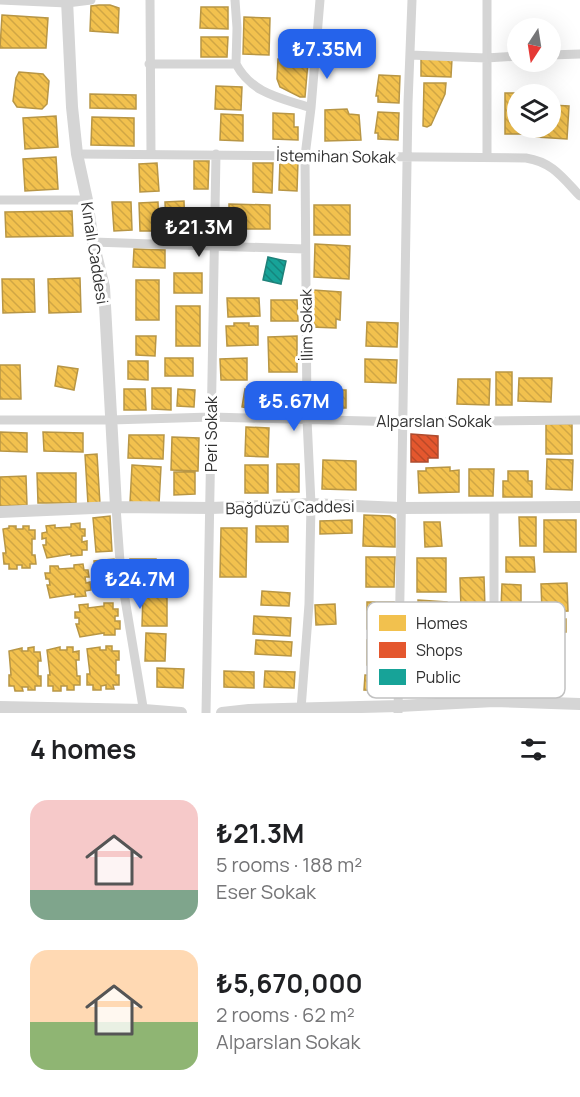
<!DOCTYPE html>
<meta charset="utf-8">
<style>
body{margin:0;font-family:Manrope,sans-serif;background:#f2f2f2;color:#202124;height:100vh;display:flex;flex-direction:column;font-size:22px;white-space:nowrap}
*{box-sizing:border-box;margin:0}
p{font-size:20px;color:#757577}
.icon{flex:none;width:33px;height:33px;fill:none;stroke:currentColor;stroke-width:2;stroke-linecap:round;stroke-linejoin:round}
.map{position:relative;height:713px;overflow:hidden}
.panel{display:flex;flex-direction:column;background:#fff;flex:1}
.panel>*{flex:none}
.needle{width:39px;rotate:192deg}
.tools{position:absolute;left:507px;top:18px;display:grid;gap:12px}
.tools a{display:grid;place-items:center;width:54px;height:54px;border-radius:50%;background:#fff;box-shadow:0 6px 24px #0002;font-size:30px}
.price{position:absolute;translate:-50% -51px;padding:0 14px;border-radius:12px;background:#2563eb;color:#fff;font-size:20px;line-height:39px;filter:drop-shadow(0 2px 3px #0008)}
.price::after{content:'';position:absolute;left:50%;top:36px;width:18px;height:14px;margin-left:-9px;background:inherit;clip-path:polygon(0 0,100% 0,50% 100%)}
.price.current{background:#222;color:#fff}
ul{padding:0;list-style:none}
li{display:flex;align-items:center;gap:18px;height:150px;padding:0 30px}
li span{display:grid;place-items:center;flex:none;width:168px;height:120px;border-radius:18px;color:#555}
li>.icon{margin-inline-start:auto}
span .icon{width:72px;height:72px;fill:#fffc;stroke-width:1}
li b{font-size:26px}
h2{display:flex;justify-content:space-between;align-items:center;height:72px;padding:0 30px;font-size:26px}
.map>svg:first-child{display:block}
.homes{fill:url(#homes-back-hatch);stroke:#b89645;stroke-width:1.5}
.shops{fill:url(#shops-back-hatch);stroke:#ae4c2f;stroke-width:1.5}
.public{fill:url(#public-back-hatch);stroke:#1f8179;stroke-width:1.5}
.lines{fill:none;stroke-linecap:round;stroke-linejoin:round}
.minor{stroke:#d5d5d5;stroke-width:9}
.tertiary{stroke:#d5d5d5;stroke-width:12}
.labels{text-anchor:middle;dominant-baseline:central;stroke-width:6;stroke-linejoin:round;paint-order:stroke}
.street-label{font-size:16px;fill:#313131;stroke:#fff}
.key{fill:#fff;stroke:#c1c1c1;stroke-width:1.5}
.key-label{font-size:16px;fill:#313131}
</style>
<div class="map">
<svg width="580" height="713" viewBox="0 0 580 713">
<defs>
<pattern id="homes-back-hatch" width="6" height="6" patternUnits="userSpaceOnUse" patternTransform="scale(1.5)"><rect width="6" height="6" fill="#f2c14e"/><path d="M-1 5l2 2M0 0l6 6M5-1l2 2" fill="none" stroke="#d0a645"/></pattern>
<pattern id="shops-back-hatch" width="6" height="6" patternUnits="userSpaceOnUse" patternTransform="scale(1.5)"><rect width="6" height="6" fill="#e4572e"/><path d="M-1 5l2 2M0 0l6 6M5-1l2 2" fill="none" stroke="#b94928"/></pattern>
<pattern id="public-back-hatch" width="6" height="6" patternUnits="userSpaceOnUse" patternTransform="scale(1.5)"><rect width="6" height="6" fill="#17a398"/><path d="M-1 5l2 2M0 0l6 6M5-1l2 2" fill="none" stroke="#15857d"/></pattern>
</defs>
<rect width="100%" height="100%" fill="#fff"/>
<path class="homes" d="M99,5H110L119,8L118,33L90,31L91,6Z
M201,7H228V29L200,28Z
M2,15L48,18L46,48H0Z
M244,17L270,18L269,55L243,54Z
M201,37H228L227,57H201Z
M421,58L452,59L451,77L421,76Z
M278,59L308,62L305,97H300L280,87L277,79Z
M19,72L43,74L49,81L47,104L42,109L17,107L13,101L16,78Z
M379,75L400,76L399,103L378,102V96H376Z
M424,83H446L445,94L431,125L427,127L423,126Z
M216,86L242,87L241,110L215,109Z
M505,93H525V94H518V128H525V134H505Z
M90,94L136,95V109L90,108Z
M550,105L569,106L567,139L536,137L537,128H550Z
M347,109L349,114L359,115L361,140L325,141V110Z
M378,112L399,113L398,140L378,139V133H375Z
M273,113L294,114V127H298V140L273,139Z
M221,114L243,115V141L220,140Z
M56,116L58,147L25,149L23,118Z
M92,117L134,118V146L91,145Z
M56,157L58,189L25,191L23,159Z
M194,161H209L208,189H194Z
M280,161H298L297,191L279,190Z
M157,163L159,191L140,192L139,164Z
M253,163H273L272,193L253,192Z
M184,201L185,230H166L165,202Z
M112,202H131L132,230L114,231Z
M158,202L159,231H140L139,203Z
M229,204L270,205V229H229Z
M314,205H350V235H314Z
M72,211L73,236L6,237L5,212Z
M315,244L350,246L349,279L314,277Z
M134,249L165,250V268L133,267Z
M174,273H202V293H174Z
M80,278L81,312L49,313L48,279Z
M2,279H34L35,312L3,313Z
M136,280H159V320H136Z
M313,290L341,292L340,320L336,319V328L311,327Z
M227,298H259L260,316L228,317Z
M271,300H297L298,321H271Z
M176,306H200V346H176Z
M367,322L398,323L397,347L366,346Z
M234,323H249V326H258V345L227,346L226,326H234Z
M136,336H156L155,356L136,355Z
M297,336V372H269L268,337Z
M165,358H193V376H165Z
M247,358V380H221L220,359Z
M365,359L397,360L396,383L365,382Z
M128,361H148V380L128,379Z
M0,365H20L21,399H0Z
M58,366L78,369L74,390L55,386Z
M496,372H512V405H496Z
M519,378H552L551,402L518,401Z
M458,379H490L489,405L457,404Z
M152,388H171V410L152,409Z
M124,389H145L146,410H124Z
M178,389L195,390L194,407L177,406Z
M245,389L266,393L263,411L242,407Z
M272,389L292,390L290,415L270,413Z
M328,390H346V408H328Z
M546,424H572V454H546Z
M246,427L269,428L268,457L245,456Z
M0,432L27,433V452L0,451Z
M43,432L83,433V452L44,451Z
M129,435H164L163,459L128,458Z
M172,437L199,438L198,471L171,470Z
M97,454L100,504H88L85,455Z
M547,459L573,460L572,490L546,489Z
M323,460L356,461V490L322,489Z
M277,464H299V492H277Z
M132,465L161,467L159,504L130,503Z
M245,465H268V493H245Z
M450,467V471L459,470V492L419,493L418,471H426V468Z
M469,469H494L493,496H469Z
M508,471H528V481H532V497H503V481H508Z
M174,472H195V494L174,495Z
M37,473H76V503H38Z
M26,476L27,505L0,506V477Z
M364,515L390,516L395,519V547L363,546Z
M110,516L112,551L96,552L93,518Z
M519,517H536V546H520Z
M352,520V533L320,534V521Z
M544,520H576V552H544Z
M424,522H440L442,546L425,547Z
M80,523V529H85V536H82V542L87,541V550H82V555L71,556V554L47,558L43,545H46V538L42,539V533L47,532L46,526L55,525V528L71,527V524Z
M9,526H16V529H23V526H29V530H35V539H32V555H35L36,564H30V568H22V565H17V569H9V564H4L3,553H6L3,529L9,528Z
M256,526H288V542H256Z
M221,528H247L246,577H220Z
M366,557H395L394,587H366Z
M506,557H534L535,572H506Z
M417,558H446V592H417Z
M114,559L116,591L97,592L94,561Z
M130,559H156V583H130Z
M83,564L84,570H88L89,577H85L86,583L90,582L91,590L85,591L86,596L75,597V594L50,598L47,585H50L49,579H46L45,573H50V566H58L59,569L74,568V565Z
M484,577L485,608H461L460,578Z
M567,583L568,611L542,612L541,584Z
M502,584L521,585V609L501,608Z
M262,591L290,593L289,606L261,605Z
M143,593H167V626H142Z
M418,600L447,602L448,627L419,629Z
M367,602H394V629H367Z
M104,603H113V609H118V616H115V621H120V629H115V635H104V633L80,637L76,624H79V618H75V612H80L79,605L88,604V608L104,606Z
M335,604L336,624L316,625L315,605Z
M254,616L291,618L290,636L253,634Z
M566,619V632L535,634L534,621Z
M146,633L166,634L165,661H145Z
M256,640L292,642L291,656L255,654Z
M367,640L394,641L393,666L367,665Z
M106,646H112V651H119V660H116V675H119V685H113L114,689H106V685L101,686V690H93V685H87V674H90L87,649L100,647V650H106Z
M34,647V652H40L41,661H38V676H41V686H35V690H28V687H22L23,691H15L14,686H9V675H11L9,651L22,648V651H28V648Z
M60,647V650H67V647H73V652L79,651V660H76L77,676H80V685H74V690H67V686H61V691H53V686H48V675H50L47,650Z
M157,668L184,669L183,688L157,687Z
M224,671L254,672V688L224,687Z
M265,671L295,672L294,688L264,687Z
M365,675L394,677L393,691L364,690Z"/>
<path class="shops" d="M411,434L438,436V458H428V462H411Z"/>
<path class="public" d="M268,257L286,261L281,284L263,280Z"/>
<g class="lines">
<path class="minor" d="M0,0L67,3L91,0
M150,0L151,154
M235,0L237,28L236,64
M410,55L486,58L518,56
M550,55L580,54
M149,64H236C252,94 281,98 311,108
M77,154L526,158C552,162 562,177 580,196
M487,157V0
M0,200H87
M93,242L305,249
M0,420H111L211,417L403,422L580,420
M116,507L121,575L144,713
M494,508V701
M301,709L309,604L311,504L307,419L305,156L311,108L320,0
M206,713L216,154
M398,713L408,103L412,0"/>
<path class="tertiary" d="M67,0L72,107L77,154L87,200L93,242L104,287L116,507
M0,512L116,507L211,508L311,504L400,508L580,507
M0,707L144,710L181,713
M222,713L249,710L399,706L494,701L580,704"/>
</g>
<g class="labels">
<g class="street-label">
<text transform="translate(336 156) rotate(1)">İstemihan Sokak</text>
<text transform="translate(95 253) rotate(81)">Kınalı Caddesi</text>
<text transform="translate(306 325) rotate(-91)">İlim Sokak</text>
<text x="434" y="421">Alparslan Sokak</text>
<text transform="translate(211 434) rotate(-90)">Peri Sokak</text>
<text transform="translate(290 507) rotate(-1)">Bağdüzü Caddesi</text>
</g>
</g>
<rect x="367" y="602" width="198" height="96" rx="9" class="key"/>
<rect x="379" y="615" width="27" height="16" fill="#f2c14e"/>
<rect x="379" y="642" width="27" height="16" fill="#e4572e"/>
<rect x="379" y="669" width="27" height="16" fill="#17a398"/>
<g class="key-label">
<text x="416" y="629">Homes</text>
<text x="416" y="656">Shops</text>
<text x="416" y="683">Public</text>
</g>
</svg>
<div class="tools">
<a><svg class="needle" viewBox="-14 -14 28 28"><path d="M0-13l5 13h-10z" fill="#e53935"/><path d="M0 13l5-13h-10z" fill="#757577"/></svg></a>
<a><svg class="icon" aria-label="layers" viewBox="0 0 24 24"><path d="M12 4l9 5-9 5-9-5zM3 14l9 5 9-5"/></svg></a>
</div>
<b class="price" style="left:327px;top:80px">₺7.35M</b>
<b class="price current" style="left:199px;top:258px">₺21.3M</b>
<b class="price" style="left:294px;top:432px">₺5.67M</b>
<b class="price" style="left:140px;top:610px">₺24.7M</b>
</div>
<section class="panel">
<h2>4 homes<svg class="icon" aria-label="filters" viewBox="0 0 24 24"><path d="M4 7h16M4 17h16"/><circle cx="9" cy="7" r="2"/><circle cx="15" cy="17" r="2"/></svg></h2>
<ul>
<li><span style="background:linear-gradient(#f6c9c9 75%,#7fa58c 0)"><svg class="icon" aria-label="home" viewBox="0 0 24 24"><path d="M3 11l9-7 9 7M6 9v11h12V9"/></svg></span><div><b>₺21.3M</b><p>5 rooms · 188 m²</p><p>Eser Sokak</p></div></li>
<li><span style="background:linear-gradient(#ffd9b3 60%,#8fb573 0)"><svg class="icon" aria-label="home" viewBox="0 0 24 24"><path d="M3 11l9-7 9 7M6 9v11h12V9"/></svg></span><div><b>₺5,670,000</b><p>2 rooms · 62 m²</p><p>Alparslan Sokak</p></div></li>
</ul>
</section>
